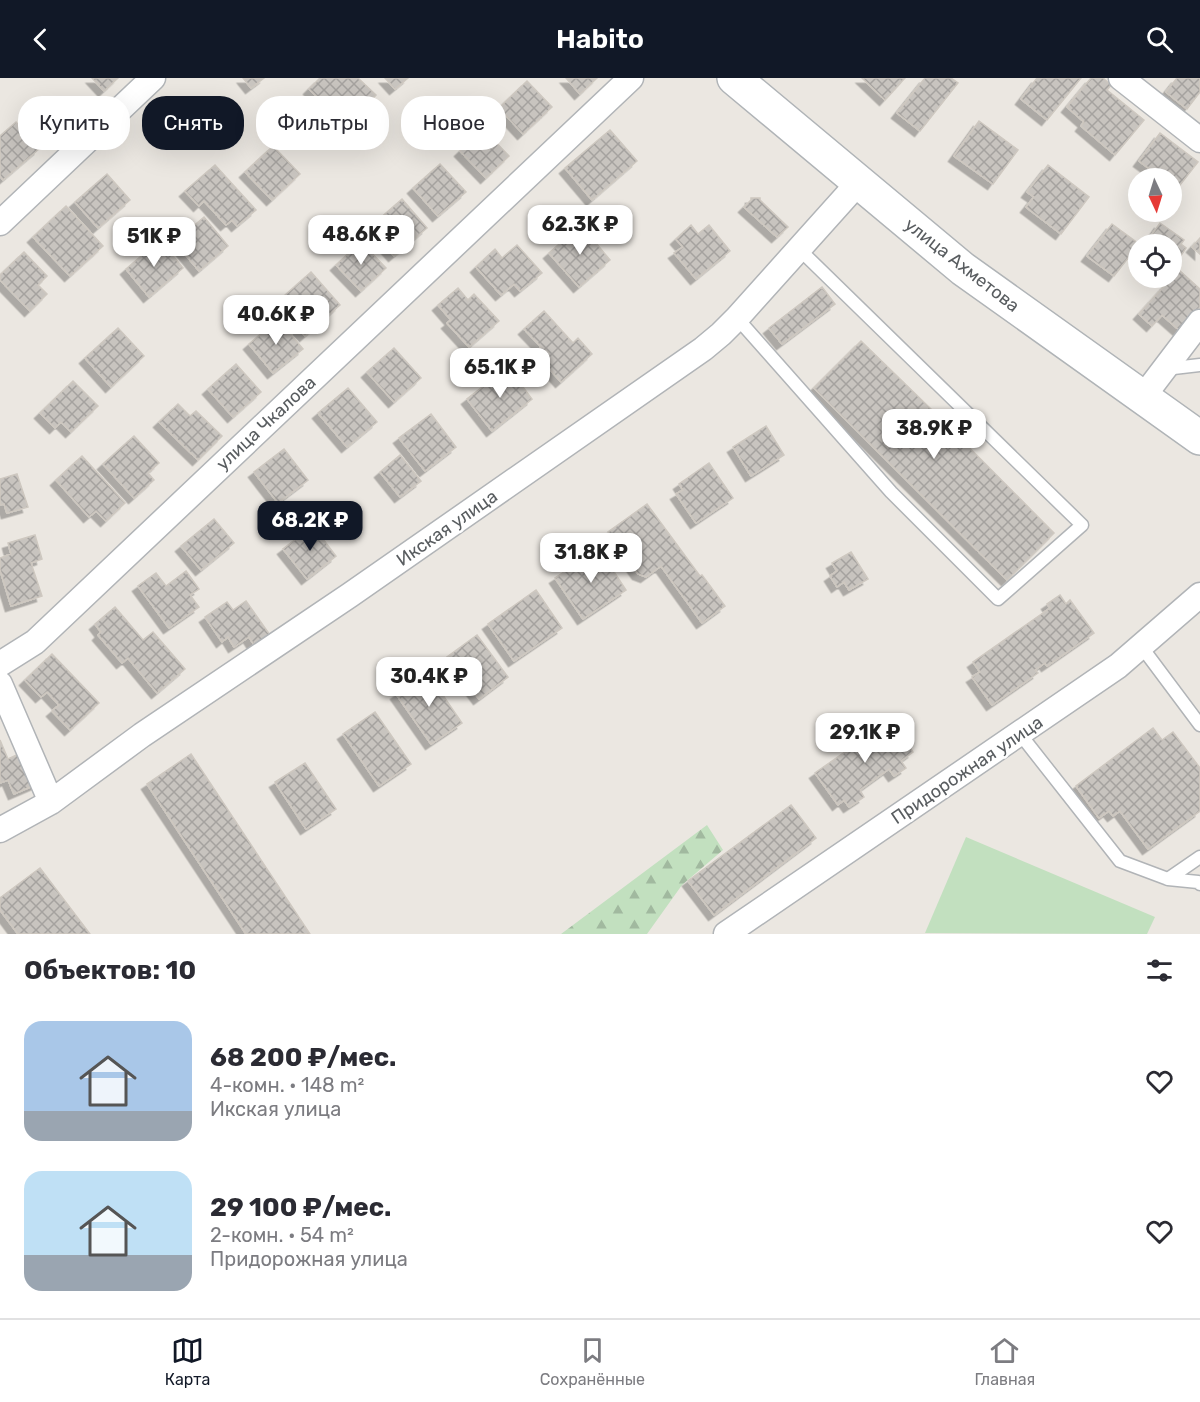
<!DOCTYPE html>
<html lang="ru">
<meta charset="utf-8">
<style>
body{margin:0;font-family:Rubik,sans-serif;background:#f7f7f7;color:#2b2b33;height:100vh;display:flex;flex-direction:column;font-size:22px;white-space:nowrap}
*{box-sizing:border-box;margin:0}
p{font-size:20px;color:#7c7c81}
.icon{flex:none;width:33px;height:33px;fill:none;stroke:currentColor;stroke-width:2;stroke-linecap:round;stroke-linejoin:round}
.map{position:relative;height:856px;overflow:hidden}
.drawer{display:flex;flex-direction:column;background:#fff;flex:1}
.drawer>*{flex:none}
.top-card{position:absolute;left:18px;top:18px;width:600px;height:54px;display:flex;gap:12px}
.needle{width:39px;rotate:176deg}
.fabs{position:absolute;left:1128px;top:90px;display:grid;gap:12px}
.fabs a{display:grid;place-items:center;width:54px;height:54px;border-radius:50%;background:#fff;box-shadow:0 6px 24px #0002;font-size:30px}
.price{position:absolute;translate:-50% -51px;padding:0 14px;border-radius:12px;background:#fff;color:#222;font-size:20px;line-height:39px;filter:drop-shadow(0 2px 3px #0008)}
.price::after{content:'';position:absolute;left:50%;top:36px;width:18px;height:14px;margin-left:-9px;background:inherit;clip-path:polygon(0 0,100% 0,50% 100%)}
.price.selected{background:#111827;color:#fff}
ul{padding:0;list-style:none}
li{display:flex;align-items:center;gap:18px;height:150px;padding:0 24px}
li span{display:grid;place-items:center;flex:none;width:168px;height:120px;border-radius:18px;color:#555}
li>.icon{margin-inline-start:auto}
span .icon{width:72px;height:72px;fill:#fffc;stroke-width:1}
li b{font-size:26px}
h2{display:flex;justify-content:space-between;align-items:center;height:72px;padding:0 24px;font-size:26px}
.tag{padding:0 21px;border-radius:24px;background:#fff;box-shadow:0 6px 24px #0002;font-size:21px;line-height:54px}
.tag.selected{background:#111827;color:#fff}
header{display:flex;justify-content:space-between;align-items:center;height:78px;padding:0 24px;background:#111827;color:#fff;font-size:27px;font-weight:600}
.tabs{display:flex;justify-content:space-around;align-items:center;height:84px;border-top:2px solid #e1e1e2;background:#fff;font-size:16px;color:#7c7c81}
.tabs a{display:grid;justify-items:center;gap:3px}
.tabs .selected{color:#111827}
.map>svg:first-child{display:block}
.forest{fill:url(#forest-firs)}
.pitch{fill:#c2e0bf}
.building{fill:url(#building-cross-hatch);stroke:#cec8c0;stroke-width:1.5;filter:url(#shadow)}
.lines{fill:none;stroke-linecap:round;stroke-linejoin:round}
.service-casing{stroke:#b1b4b7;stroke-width:15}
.minor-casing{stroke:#b1b4b7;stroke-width:27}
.secondary-casing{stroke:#b0b4b7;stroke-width:36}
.service{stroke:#fff;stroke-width:12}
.minor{stroke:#fff;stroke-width:24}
.secondary{stroke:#fff;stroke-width:33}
.labels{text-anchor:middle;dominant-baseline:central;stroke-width:5;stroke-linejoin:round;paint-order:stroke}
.street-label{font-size:18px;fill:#595d60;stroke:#fff}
</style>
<header><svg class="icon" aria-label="back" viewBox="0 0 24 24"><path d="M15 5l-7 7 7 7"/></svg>Habito<svg class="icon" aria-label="search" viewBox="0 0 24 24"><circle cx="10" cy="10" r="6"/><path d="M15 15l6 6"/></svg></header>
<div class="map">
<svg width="1200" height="856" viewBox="0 0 1200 856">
<defs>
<pattern id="forest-firs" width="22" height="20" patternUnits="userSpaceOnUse" patternTransform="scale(1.5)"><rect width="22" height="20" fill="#c2e0bf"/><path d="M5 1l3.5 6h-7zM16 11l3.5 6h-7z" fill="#a1b99f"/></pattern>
<pattern id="building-cross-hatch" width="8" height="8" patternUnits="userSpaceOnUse" patternTransform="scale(1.5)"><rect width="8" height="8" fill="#c8c4bf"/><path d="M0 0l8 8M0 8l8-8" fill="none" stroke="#a5a29f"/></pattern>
<filter id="shadow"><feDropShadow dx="-5.5" dy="5.5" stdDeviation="0" flood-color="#0004"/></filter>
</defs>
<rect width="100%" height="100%" fill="#ebe7e1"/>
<path class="forest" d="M707,747L723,772L682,807L647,856H561Z"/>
<path class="pitch" d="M966,759L1155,839L1147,856L925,855Z"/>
<path class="building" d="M92,0H118L104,13Z
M243,0H264L251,10Z
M320,0H358L376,17L342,53L318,30L323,25L309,11Z
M385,0H408L395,11Z
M566,0H597L580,16Z
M862,0H905L885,22Z
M925,0H951L958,5L920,53L897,35Z
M1037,0H1081L1047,42L1021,21Z
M1091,0H1103L1111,7L1107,12L1144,42L1115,77L1081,48L1084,44L1067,29Z
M1177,0H1200V14L1187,31L1166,14Z
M527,3L552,29L523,56L499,30Z
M44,24L64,45L46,62L26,41Z
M979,43L1018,72L993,106L954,78Z
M16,44L39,71L3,102L0,98V58Z
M483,51L509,78L486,100L460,73Z
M610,52L637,83L592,122L565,90Z
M1160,55L1198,84L1176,112L1172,108V100H1162L1139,83Z
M273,68L300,96L272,122L245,94Z
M440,86L466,114L438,138L413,110Z
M215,87L256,132L237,148L232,142L226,147L204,123L199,128L185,113Z
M1048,87L1089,119L1061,156L1026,129L1034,119L1027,114Z
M107,96L130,122L98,150L75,124Z
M751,120H760V122L788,149L777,159L744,129L751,122Z
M402,121L427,150L394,178L369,150Z
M66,128L103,168L70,198L33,159Z
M204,139L228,168L199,193L175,164Z
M1160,145L1184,162L1181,166L1186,170L1172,191V166H1145Z
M1112,146L1139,166L1114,198L1087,178Z
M581,147L610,182L579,209L549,175Z
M691,147L698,156L709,147L730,173L696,201L674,175L683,169L676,161Z
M1200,160V176L1192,169Z
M160,162L183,190L149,219L126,191Z
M361,164L386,190L361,213L336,187Z
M517,167L542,195L520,213L514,206L501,217L476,189L495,171L502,180Z
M24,174L47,198L38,207L47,216L30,233L0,202V197Z
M1179,192L1200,211V229L1179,252L1162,237L1152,248L1139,236Z
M311,194L340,227L305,258L275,226Z
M822,209L835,226L782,266L769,250Z
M458,210L468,222L474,216L499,243L469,269L447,245L451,242L438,227Z
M544,233L573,265L578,260L592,276L561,304L535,275L541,269L524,251Z
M278,241L303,271L273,295L249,266Z
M118,250L144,278L111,309L85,280Z
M861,263L932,332L1054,455L1007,502L814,310Z
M394,270L421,300L394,324L367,294Z
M236,286L261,314L233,339L208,311Z
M508,289L532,321L492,353L467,321Z
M73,303L98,328L71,354L61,344L55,350L40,335Z
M348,310L377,344L347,369L318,335Z
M178,326L190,338L196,333L222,358L198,382L159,344Z
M431,336L456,369L425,393L399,360Z
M766,348L784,377L751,398L733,369Z
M134,358L159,385L148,395L154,402L134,420L103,386Z
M284,371L308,402L278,425L254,394Z
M400,377L421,403L400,419L380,394Z
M82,378L125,425L106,443L96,433L89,439L56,402Z
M709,385L733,420L696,445L676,416L683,412L679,406Z
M17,396L28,429L7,435L4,426L0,427V401Z
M647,426L700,498L702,497L725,528L702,545L661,488L646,499L638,496L608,454Z
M214,441L234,465L201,492L181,468Z
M313,448L336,478L307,501L283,471Z
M35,457L42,481L31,485L42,518L11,528L0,492V480L11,476L8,465Z
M599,471L626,512L583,541L555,500Z
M851,474L868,501L849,512L844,504L837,509L830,498L837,493L832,485Z
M186,493L199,511L190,517L199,529L169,550L138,508L156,495L166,508Z
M536,512L562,550L514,583L488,546Z
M1060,517L1066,526L1070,522L1094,555L1047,588L1045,585L1035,592L1038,595L992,627L972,599L980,594L973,584L1050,530L1047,526Z
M246,523L270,557L254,567L249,559L234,569L228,559L222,564L205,539L227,524L233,532Z
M115,529L143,562L153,554L185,591L157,615L128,580L122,585L98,557L101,554L95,546Z
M477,557L508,599L479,621L447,579Z
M52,576L99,625L70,652L52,633L59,627L47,614L41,619L25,602Z
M427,594L462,645L431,666L396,616Z
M375,634L411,686L379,708L343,656Z
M889,643L893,648L895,647L913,674L901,683L906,690L894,698L889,691L860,712L864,719L849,729L844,722L838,727L815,695Z
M1153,650L1162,662L1173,654L1200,690V733L1148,771L1120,733L1113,738L1109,733L1099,740L1076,708Z
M0,662L8,681L23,674L37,706L14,716L8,702L0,705Z
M191,676L310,856H246L147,706Z
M305,685L336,731L306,751L275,704Z
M791,727L816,760L714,837L688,803Z
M40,790L90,856H18L0,832V820Z"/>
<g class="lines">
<g class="service-casing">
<path id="service" d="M737,240L891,414L998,521L1082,447L799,171
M1165,291L1200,287
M1141,568L1200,647
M1020,656L1120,783L1168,801L1198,804L1200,806
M1168,801L1200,779"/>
</g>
<g class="minor-casing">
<path id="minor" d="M1121,0L1200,62
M0,145L153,0
M1143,319L1200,244
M0,586L35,564L631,0
M0,606L51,724
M0,752L51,724L142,657L350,517L703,271L721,256L737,240L859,104
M726,856L1118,588L1200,517"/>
</g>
<g class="secondary-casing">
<path id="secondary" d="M734,0L963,191L1200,360"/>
</g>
<use href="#service" class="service"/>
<use href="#minor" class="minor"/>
<use href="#secondary" class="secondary"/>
</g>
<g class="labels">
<g class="street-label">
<text transform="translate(962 187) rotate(38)">улица Ахметова</text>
<text transform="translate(266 345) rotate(-43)">улица Чкалова</text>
<text transform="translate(447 450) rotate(-35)">Икская улица</text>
<text transform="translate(967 692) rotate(-34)">Придорожная улица</text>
</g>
</g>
</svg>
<div class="fabs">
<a><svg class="needle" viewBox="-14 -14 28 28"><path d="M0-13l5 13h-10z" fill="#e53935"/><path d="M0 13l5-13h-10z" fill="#7c7c81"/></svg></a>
<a><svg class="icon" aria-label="locate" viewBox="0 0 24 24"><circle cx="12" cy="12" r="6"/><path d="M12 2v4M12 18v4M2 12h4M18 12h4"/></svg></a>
</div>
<b class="price" style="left:580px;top:178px">62.3K ₽</b>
<b class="price" style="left:361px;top:188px">48.6K ₽</b>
<b class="price" style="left:154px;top:190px">51K ₽</b>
<b class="price" style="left:276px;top:268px">40.6K ₽</b>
<b class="price" style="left:500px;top:321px">65.1K ₽</b>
<b class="price" style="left:934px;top:382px">38.9K ₽</b>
<b class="price selected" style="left:310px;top:474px">68.2K ₽</b>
<b class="price" style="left:591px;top:506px">31.8K ₽</b>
<b class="price" style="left:429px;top:630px">30.4K ₽</b>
<b class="price" style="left:865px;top:686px">29.1K ₽</b>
<div class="top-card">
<a class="tag">Купить</a>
<a class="tag selected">Снять</a>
<a class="tag">Фильтры</a>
<a class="tag">Новое</a>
</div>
</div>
<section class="drawer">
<h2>Объектов: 10<svg class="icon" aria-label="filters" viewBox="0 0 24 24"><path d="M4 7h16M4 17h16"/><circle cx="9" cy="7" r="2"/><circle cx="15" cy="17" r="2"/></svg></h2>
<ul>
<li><span style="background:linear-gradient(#a9c7e8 75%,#9aa5b1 0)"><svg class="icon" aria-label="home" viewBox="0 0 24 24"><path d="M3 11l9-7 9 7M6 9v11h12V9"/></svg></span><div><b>68 200 ₽/мес.</b><p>4-комн. · 148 m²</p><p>Икская улица</p></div><svg class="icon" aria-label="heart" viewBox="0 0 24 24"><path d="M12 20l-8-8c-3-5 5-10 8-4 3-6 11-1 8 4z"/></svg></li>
<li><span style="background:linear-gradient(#bfe0f5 70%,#9aa5b1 0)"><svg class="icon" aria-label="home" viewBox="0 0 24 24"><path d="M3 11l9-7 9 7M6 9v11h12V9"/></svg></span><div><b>29 100 ₽/мес.</b><p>2-комн. · 54 m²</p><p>Придорожная улица</p></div><svg class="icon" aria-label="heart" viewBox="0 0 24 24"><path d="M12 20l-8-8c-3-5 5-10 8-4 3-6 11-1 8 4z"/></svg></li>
</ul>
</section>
<nav class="tabs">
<a class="selected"><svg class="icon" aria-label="map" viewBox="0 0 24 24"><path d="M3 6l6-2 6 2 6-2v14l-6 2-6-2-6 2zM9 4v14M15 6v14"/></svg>Карта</a>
<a><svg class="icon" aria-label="saved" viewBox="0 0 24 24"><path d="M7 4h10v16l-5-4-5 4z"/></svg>Сохранённые</a>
<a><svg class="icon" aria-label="home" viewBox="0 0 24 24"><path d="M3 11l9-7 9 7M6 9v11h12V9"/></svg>Главная</a>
</nav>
